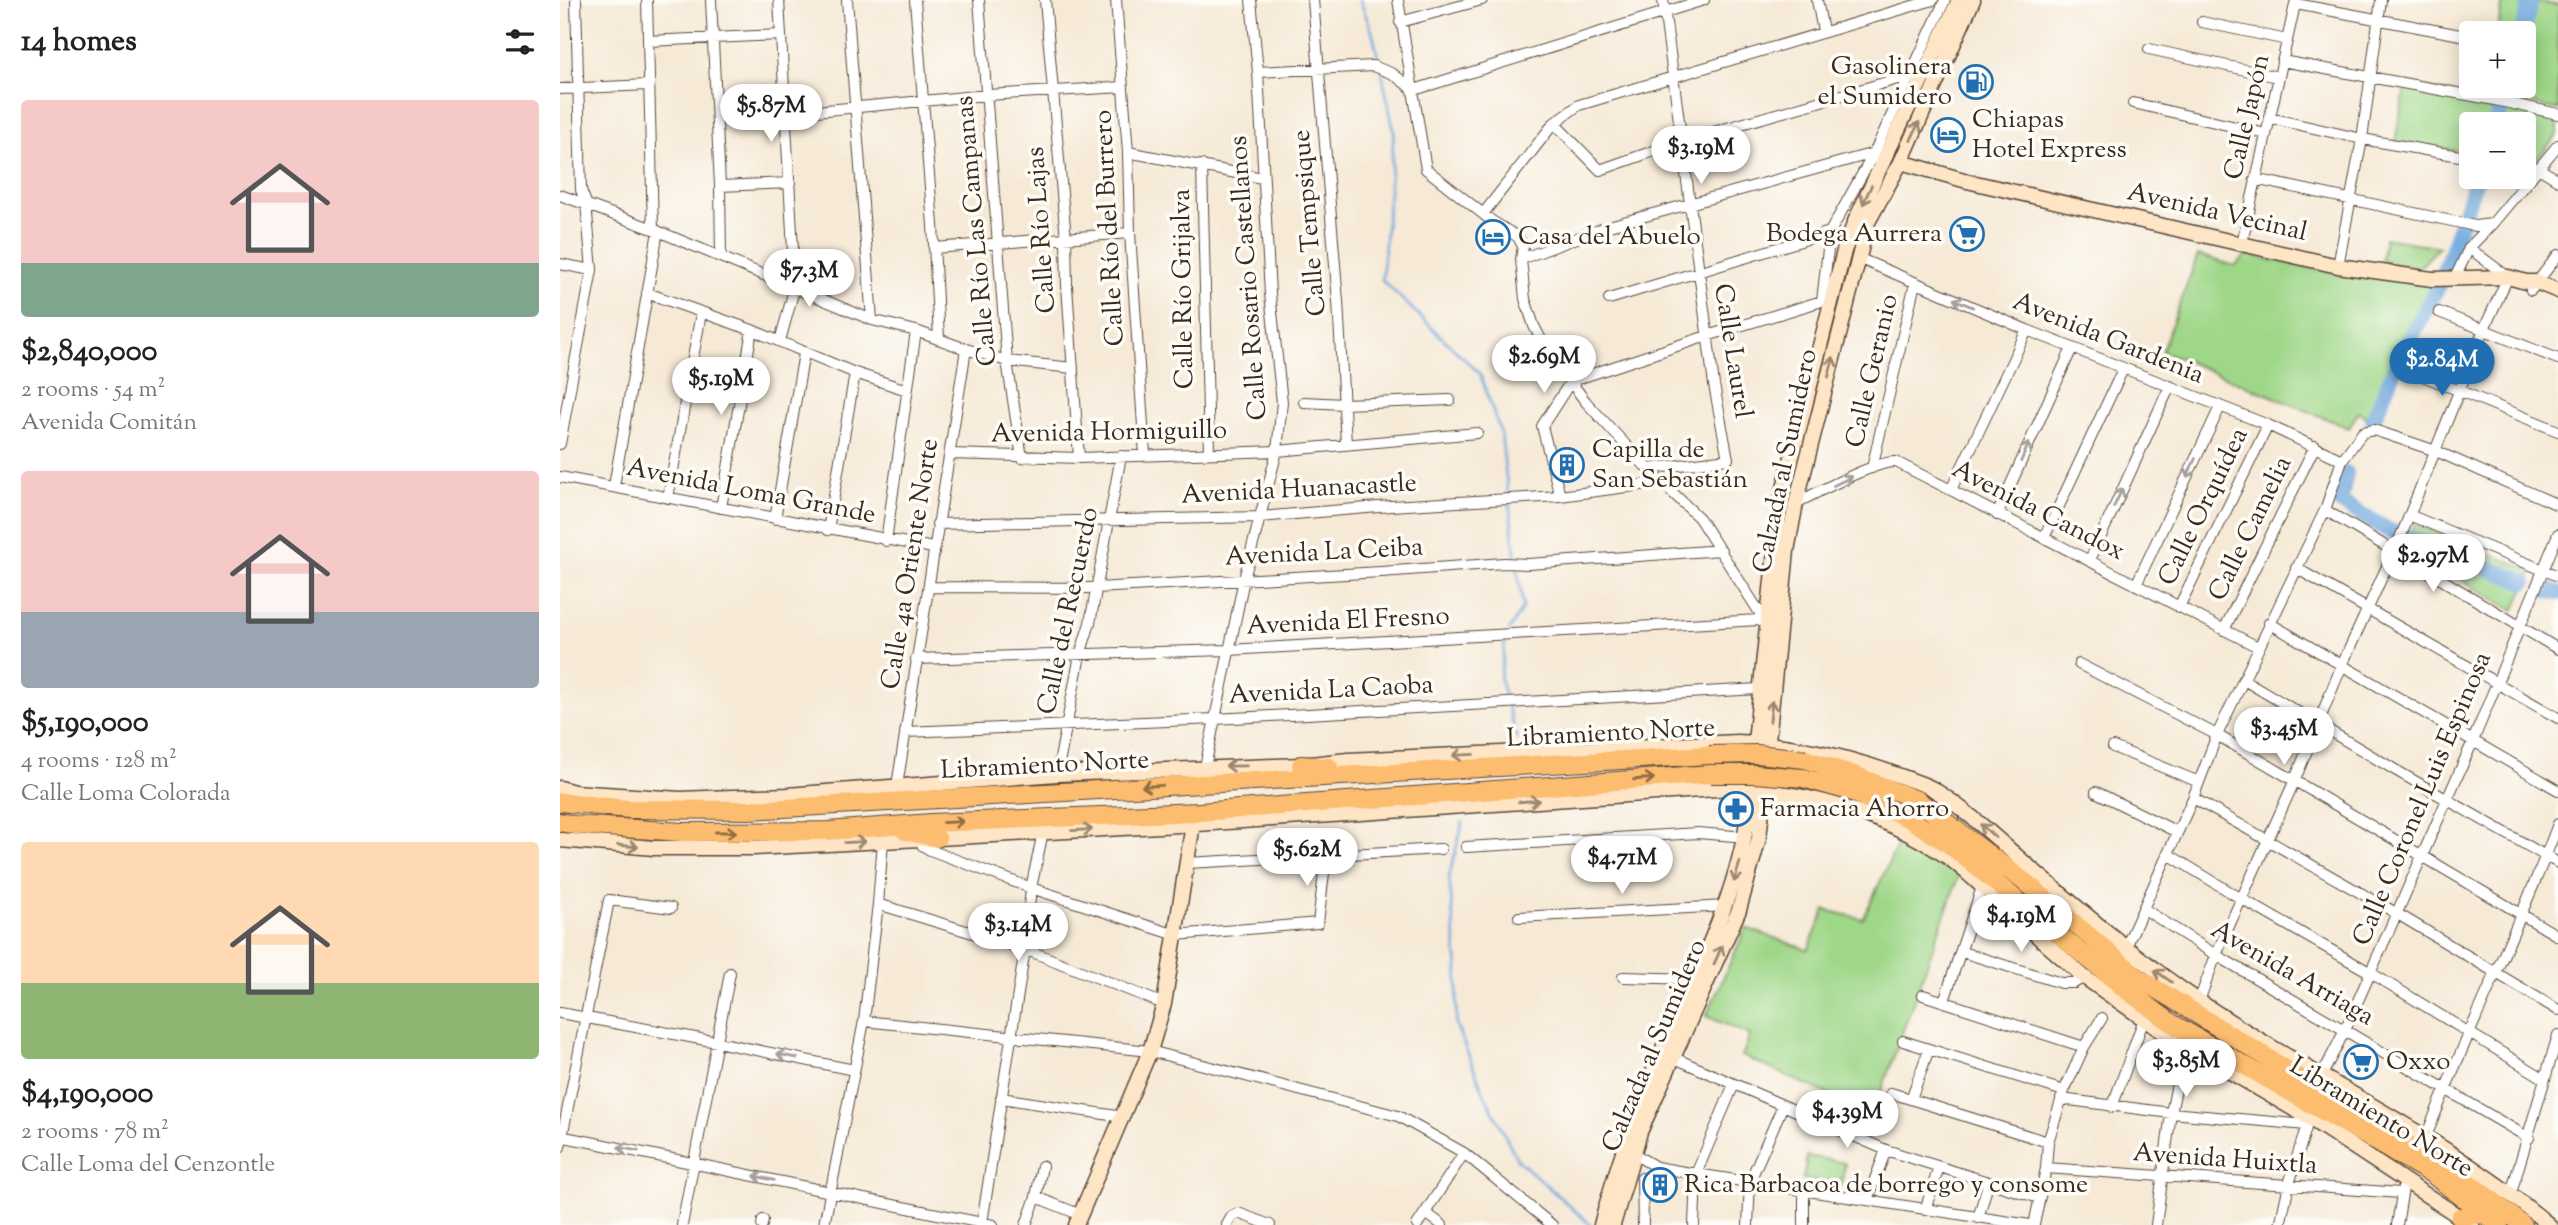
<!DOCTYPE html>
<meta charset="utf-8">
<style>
body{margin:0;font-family:"Sorts Mill Goudy",serif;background:#f6f6f6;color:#222;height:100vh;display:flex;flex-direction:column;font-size:26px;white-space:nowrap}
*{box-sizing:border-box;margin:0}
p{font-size:23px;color:#767676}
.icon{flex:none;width:38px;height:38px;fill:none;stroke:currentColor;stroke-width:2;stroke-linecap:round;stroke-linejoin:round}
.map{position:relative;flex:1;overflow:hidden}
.panel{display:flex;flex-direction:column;background:#fff;width:560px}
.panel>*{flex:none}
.fabs{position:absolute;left:1899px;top:21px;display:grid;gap:14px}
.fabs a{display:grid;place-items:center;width:77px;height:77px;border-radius:7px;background:#fff;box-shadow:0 4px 18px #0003;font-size:35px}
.price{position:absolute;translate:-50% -60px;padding:0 16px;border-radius:24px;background:#fff;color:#222;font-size:23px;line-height:46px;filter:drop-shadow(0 2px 4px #0008)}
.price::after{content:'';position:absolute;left:50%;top:42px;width:21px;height:16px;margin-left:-10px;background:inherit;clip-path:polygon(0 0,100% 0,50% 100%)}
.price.on{background:#1f6fb2;color:#fff}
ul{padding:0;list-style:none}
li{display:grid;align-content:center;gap:14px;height:371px;padding:0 21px}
li span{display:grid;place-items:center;height:217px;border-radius:7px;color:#555}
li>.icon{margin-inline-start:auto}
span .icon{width:126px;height:126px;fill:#fffc;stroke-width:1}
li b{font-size:30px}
h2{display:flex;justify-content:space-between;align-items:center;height:84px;padding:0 21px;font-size:30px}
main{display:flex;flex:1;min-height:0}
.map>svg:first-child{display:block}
.green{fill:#9fd788;stroke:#6d8053;stroke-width:2}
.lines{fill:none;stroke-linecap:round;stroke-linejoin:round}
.stream{stroke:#70a7de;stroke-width:2.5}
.river{stroke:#70a7de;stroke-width:16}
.street-casing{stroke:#57473a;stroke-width:12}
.secondary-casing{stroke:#57473a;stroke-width:17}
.highway-casing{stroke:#57473a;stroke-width:20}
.street{stroke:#fff;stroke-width:10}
.secondary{stroke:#fee5c5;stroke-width:14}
.highway{stroke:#fcbd6f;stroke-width:18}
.highway-bridge-casing{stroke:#57473a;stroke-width:20;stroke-linecap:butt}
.highway-bridge{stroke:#fcbd6f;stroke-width:18}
.oneway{stroke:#9c8872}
.oneway2{stroke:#a79f9a}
.oneway3{stroke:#926c42}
.labels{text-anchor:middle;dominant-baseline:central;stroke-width:7;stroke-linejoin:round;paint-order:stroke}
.poi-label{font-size:26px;fill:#3b2a1e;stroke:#fdfcf7;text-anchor:start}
.street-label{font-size:26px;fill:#3b2a1e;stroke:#fdfcf7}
</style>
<main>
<section class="panel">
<h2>14 homes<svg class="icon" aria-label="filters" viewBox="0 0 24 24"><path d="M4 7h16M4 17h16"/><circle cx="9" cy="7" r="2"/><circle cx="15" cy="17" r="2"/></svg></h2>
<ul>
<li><span style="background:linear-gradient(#f6c9c9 75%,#7fa58c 0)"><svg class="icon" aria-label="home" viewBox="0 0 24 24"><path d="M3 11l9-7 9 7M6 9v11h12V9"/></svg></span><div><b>$2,840,000</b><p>2 rooms · 54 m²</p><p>Avenida Comitán</p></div></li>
<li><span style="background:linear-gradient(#f6c9c9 65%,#9aa5b1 0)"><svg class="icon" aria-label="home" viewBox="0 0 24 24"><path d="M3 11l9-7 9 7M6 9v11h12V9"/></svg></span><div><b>$5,190,000</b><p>4 rooms · 128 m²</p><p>Calle Loma Colorada</p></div></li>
<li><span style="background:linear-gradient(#ffd9b3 65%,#8fb573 0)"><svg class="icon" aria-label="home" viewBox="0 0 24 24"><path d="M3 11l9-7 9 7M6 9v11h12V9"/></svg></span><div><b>$4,190,000</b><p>2 rooms · 78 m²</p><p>Calle Loma del Cenzontle</p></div></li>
</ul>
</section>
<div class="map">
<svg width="1998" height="1225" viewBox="0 0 1998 1225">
<rect width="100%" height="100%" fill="#fdfcf7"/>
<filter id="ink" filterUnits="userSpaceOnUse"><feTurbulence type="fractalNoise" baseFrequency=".0143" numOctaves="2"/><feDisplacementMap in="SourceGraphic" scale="14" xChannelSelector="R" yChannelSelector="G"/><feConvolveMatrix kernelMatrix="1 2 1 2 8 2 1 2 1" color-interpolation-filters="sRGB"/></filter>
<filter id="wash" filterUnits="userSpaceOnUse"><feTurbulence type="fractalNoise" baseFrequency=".00686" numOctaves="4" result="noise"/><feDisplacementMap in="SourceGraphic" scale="28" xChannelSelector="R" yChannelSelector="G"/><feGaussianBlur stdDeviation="1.57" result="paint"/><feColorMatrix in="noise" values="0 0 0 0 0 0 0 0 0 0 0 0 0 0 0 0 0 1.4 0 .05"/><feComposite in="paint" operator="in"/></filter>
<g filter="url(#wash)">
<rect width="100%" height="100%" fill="#f6e9d6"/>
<path class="green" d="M1943,0L1998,5V110L1932,94L1934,86H1964V33H1937Z
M1846,83L1998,117V134L1976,160L1964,159V124H1911V152L1835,143Z
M1825,238L1879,247L1859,268L1821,261Z
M1638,255L1675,266L1687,255L1760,270L1873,285L1811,419L1798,412L1789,428L1602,351Z
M1855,524L1973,571L1954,611L1844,545Z
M1339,841L1399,875L1313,1114L1182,1056L1190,1035L1146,1016L1186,928L1248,950L1265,910L1303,919Z
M1247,1156L1285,1163L1281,1186L1243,1179Z"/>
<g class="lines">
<path class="stream" d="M800,0L813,34L820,67
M822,73L834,131L822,280L920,374L941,434L948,495
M949,501L956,561
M949,630L963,607L957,567
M946,636L940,679L957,739
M903,822L889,877L898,968L896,1025L925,1095L957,1159L1031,1225"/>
<path class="river" d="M1962,33L1971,0
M1943,101L1947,86
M1935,124L1941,108
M1813,420L1835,367L1880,283L1917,177
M1786,473L1780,502L1828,530L1965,582
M1984,589L1998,593"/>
</g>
</g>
<g filter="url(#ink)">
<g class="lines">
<g class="street-casing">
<path id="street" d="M87,0L93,229
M151,0L160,186L161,257
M219,0L235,286L220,341
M287,0L312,320
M355,0L373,225L379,339
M419,0L447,361L462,458
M485,0L506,239L507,286L519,458
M556,0L568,152L570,233L585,455
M753,0L778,301L786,444
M838,0L866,169L932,221L958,237L963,246L961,259L965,299L974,326L987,351L1026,402L1088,469L1139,518L1207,624
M1257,0L1263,31
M1736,4L1911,37
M840,22L922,0
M1642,22L1727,40
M88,41L220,35
M1589,49L1718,77
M1722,61L1935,100L1998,114
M698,72L813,66L833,74L854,90L1144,0
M0,89L88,85
M1573,103L1706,134
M224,114L427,95L563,87
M1710,118L1802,139L1911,158
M994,123L1040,170L1122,141L1348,76
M568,152L702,178
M642,165L649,453
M1964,166L1980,169L1998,180
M1695,179L1915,226L1932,224
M160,186L230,183
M0,195L93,229L312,320L356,331L406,349L447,361L513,368
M923,214L994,123L1019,105L1373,0
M1682,243L1736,0
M374,248L570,233
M1298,258L1467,330L1708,425L1782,460
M961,259L1049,226L1314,153L1326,155
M0,264L32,270
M1778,266L1802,139L1821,0
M1894,280L1909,248L1932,224L1998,145
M1971,290L1998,255
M87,293L192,330L295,373L347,390
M1049,299L1270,232
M1262,301L1270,232L1314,153L1385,0
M1879,312L1998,359
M1851,371L1998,431
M744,402L784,404L890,400
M0,444L32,270L26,203L21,190L16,0
M390,454L519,458L717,451L917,433
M1312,468L1355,283
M1088,469L1168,459L1154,385L1103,0
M0,477L373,548
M54,486L98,231
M1391,490L1467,330
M1000,496L982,426L1011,381L1147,336L1262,301L1271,303
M108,498L141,313
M1236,503C1257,493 1317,460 1336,462L1698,647
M161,508L192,330
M1765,510L1998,649
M1437,515L1512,348
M1849,515L1998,576
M215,519L244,353
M377,524L700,517L831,506L1000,496L1103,482
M268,530L295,373
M1484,538L1563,369
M326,541L356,331
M1530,560L1610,386
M1736,568L1998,718
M1576,585L1660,407
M369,587L536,588L821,572L944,563L969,564L1161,550
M1619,607L1708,425
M1709,623L1998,790
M1664,630L1755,446
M356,659L669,650L1199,620L1207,625L1212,623
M1519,664L1657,735L1998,936
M1684,680L1837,771L1998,863
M345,732L655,719L1199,689
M1553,747L1639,782
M645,767L684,579L717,451L722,402L710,294L698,72L691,0
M497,774L520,655L530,623L561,456
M337,786C359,640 384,495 406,349
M1536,792L1617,832
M1633,798L1836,913L1998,1010
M358,839L362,845L370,850L471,888L616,935L758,923L766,856
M906,847L1138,833L1186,837
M1608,854L1680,898L1811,973L1985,1079
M627,863L881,849
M318,904L465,949L604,1004
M1584,909L1656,955L1969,1138
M959,917L1166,906
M1565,949L1633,798L1657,735L1765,510L1782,460L1803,432L1814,430L1876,451L1998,505
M1402,952L1501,983H1514L1524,977
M1063,977L1134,979
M1363,995L1524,1047
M1384,1001L1422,887
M1639,1001L1656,955L1734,782L1782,665L1843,531L1924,329L1948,277L1909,248
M0,1013L157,1042L294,1070
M304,1021L590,1051L838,1116L904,1153L992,1225
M1343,1041L1504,1091
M1112,1057L1326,1150L1479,1198
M1761,1077L1785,1030L1913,741L1998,534
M1331,1093L1488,1142
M441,1098L563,1117
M1351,1099L1369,1049
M1501,1099L1611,1113L1747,1125
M1552,1107L1584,1019
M0,1136C145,1165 289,1197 433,1225
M1866,1137C1907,1031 1958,930 1998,824
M0,1147L49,900L111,908
M1074,1154L1096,1167L1136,1174L1470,1225
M482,1166L476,1197L521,1215
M1486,1168L1841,1193
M1082,1178L1083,1225
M1951,1193L1998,1035
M1307,1200L1326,1150
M1365,1210L1379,1167
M866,1213L882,1225
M1418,1218L1428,1184
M422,1223L465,949L471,888L483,832
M122,1225L170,973
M202,1225L203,1220
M264,1225L304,1021L318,904L323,841
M466,1225L476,1197
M667,1225L672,1216L678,1213L710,1225
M857,1225L904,1153
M1134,1225L1136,1174L1174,1084
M1188,1225L1190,1181L1223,1105
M1244,1225V1190
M1474,1225L1486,1168L1488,1142L1504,1091L1524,1047L1542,1018
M1596,1225L1611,1113L1625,1045
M1720,1225L1729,1184L1749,1118
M1837,1225L1843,1188"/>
</g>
<g class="secondary-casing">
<path id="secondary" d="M1341,162L1407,181L1778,266L1872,279L1948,277L1966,282H1976L1998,291
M1194,751L1220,504L1284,251L1296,219L1399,0
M1207,751L1227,551L1236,503L1308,222L1341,162L1413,0
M0,788L14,792L120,799L227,795L497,774L741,765L788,760L1178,742C1233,744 1292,758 1343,777C1353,781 1364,784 1373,789C1407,810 1437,839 1467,865C1519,909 1569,952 1624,991C1743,1074 1878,1131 1989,1225
M0,840L94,848H194L637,824L1171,788C1244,791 1322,813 1383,854C1401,865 1416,882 1432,895C1462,923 1493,950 1524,977L1607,1035L1749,1118L1912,1225
M516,1225L590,1051L604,1004L633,824
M1041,1225C1057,1164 1076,1111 1101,1053C1141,961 1185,884 1192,781
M1053,1225L1080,1132L1179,910L1199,838L1205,782"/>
</g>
<g class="highway-casing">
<path id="highway" d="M1245,759L1297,776L1357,800L1474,889L1580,979L1881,1165L1920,1191L1963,1225
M741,765L769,767
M1243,778L1293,792L1350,819L1390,845L1569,992L1613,1024L1872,1174L1939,1225
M0,802L68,809L188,810L1149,755
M0,822L15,825L122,832L268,831L371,823L639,812L1151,774
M345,831L377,838
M1900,1217L1924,1214"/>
</g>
<use href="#street" class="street"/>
<use href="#secondary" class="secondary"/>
<use href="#highway" class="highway"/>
<g class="highway-bridge-casing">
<path id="highway-bridge" d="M1149,755L1197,754L1245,759
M1151,774H1195L1243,778"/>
</g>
<use href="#highway-bridge" class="highway-bridge"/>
</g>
<defs><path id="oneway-shaft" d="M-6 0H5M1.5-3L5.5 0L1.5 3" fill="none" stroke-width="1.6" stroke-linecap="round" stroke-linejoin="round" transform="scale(1.75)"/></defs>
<g class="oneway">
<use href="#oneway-shaft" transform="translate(1355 131) rotate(-66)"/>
<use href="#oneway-shaft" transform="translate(1307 195) rotate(115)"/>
<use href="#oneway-shaft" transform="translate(1271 367) rotate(-76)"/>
<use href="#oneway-shaft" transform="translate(1211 711) rotate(-84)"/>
<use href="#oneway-shaft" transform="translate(903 755) rotate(177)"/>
<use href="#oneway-shaft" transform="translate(676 766) rotate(179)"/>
<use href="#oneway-shaft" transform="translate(969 801) rotate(-4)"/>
<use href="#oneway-shaft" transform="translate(522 830) rotate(-3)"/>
<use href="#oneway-shaft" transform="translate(1428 831) rotate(-139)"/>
<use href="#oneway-shaft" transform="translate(295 842) rotate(-3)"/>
<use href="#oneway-shaft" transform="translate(68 846) rotate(5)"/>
<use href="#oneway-shaft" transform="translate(1177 872) rotate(106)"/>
<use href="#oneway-shaft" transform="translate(1158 955) rotate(-66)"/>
<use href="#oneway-shaft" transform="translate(1603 976) rotate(-145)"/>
</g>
<g class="oneway2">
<use href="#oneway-shaft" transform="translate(1403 303) rotate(-157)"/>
<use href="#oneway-shaft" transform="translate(1465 452) rotate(-66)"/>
<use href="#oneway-shaft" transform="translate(1631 468) rotate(115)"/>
<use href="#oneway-shaft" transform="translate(1283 481) rotate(-25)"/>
<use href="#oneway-shaft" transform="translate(1558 498) rotate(-65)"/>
<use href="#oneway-shaft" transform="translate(227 1056) rotate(-168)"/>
<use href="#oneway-shaft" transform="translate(68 1149) rotate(-169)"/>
<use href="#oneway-shaft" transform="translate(204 1178) rotate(-167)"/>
</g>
<g class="oneway3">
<use href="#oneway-shaft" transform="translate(1084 779) rotate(-4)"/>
<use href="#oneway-shaft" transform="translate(592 786) rotate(177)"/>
<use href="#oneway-shaft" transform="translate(393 822) rotate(-3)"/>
<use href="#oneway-shaft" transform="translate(166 832)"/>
</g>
</g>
<defs>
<g id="fuel-ring" transform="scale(1.75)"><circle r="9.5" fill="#fdfcf7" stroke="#1f6fb2" stroke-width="1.5"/><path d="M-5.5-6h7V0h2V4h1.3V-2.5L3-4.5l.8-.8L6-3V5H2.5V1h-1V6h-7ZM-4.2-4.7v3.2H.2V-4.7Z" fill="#1f6fb2"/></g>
<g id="hotel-ring" transform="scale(1.75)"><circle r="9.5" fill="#fdfcf7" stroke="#1f6fb2" stroke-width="1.5"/><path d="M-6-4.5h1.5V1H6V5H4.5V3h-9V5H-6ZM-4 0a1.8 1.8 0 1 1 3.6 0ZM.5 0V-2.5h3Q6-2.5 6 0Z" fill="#1f6fb2"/></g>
<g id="supermarket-ring" transform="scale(1.75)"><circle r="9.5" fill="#fdfcf7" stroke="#1f6fb2" stroke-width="1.5"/><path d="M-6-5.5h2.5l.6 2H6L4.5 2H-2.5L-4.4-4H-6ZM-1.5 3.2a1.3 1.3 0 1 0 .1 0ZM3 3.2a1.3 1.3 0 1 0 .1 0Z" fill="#1f6fb2"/></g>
<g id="building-ring" transform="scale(1.75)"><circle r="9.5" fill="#fdfcf7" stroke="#1f6fb2" stroke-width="1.5"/><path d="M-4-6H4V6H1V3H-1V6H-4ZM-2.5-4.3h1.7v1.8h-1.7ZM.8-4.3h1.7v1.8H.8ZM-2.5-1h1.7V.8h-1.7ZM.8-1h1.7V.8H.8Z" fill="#1f6fb2"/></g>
<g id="pharmacy-ring" transform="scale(1.75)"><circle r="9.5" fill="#fdfcf7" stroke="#1f6fb2" stroke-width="1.5"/><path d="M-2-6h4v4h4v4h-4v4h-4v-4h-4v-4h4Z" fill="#1f6fb2"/></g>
</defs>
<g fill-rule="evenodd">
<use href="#fuel-ring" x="1416" y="82"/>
<use href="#hotel-ring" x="1388" y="135"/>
<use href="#supermarket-ring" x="1407" y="234"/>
<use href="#hotel-ring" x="933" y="237"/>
<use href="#building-ring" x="1007" y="465"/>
<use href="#pharmacy-ring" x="1176" y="809"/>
<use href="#supermarket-ring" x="1801" y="1062"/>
<use href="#building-ring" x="1100" y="1185"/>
</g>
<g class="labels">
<g class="poi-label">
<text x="1392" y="67" text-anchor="end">Gasolinera<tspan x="1392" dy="30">el Sumidero</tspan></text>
<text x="1412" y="120">Chiapas<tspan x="1412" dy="30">Hotel Express</tspan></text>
<text x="1382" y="234" text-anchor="end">Bodega Aurrera</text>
<text x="958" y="237">Casa del Abuelo</text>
<text x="1032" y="450">Capilla de<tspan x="1032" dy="30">San Sebastián</tspan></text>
<text x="1200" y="809">Farmacia Ahorro</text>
<text x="1826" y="1062">Oxxo</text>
<text x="1124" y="1185">Rica Barbacoa de borrego y consome</text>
</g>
<g class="street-label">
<text transform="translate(1688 117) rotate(-77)">Calle Japón</text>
<text transform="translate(1657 213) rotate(13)">Avenida Vecinal</text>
<text transform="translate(750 223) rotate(-95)">Calle Tempsique</text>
<text transform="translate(550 228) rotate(-93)">Calle Río del Burrero</text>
<text transform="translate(482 230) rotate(-94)">Calle Río Lajas</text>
<text transform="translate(417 231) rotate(-95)">Calle Río Las Campanas</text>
<text transform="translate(689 278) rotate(-94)">Calle Rosario Castellanos</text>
<text transform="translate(624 289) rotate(-91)">Calle Río Grijalva</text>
<text transform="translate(1548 339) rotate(22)">Avenida Gardenia</text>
<text transform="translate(1172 351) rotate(81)">Calle Laurel</text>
<text transform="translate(1313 371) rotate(-77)">Calle Geranio</text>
<text transform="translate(549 433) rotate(-1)">Avenida Hormiguillo</text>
<text transform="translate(1226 461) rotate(-78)">Calzada al Sumidero</text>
<text transform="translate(739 490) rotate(-3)">Avenida Huanacastle</text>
<text transform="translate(191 492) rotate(11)">Avenida Loma Grande</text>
<text transform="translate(1644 507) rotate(-64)">Calle Orquídea</text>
<text transform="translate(1478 511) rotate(27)">Avenida Candox</text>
<text transform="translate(1691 529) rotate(-64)">Calle Camelia</text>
<text transform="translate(764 553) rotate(-3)">Avenida La Ceiba</text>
<text transform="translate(351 564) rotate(-81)">Calle 4a Oriente Norte</text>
<text transform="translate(509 611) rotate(-78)">Calle del Recuerdo</text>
<text transform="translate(788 622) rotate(-3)">Avenida El Fresno</text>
<text transform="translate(771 691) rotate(-3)">Avenida La Caoba</text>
<text transform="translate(1051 734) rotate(-3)">Libramiento Norte</text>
<text transform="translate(485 766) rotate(-3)">Libramiento Norte</text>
<text transform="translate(1863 799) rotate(-67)">Calle Coronel Luis Espinosa</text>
<text transform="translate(1732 974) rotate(30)">Avenida Arriaga</text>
<text transform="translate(1095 1046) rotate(-67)">Calzada al Sumidero</text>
<text transform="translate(1821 1118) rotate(31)">Libramiento Norte</text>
<text transform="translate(1665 1160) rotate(4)">Avenida Huixtla</text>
</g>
</g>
</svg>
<div class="fabs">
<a>+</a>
<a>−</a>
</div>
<b class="price" style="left:211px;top:144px">$5.87M</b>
<b class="price" style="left:1141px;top:186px">$3.19M</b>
<b class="price" style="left:249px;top:309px">$7.3M</b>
<b class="price" style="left:984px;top:395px">$2.69M</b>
<b class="price on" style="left:1882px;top:398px">$2.84M</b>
<b class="price" style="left:161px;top:417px">$5.19M</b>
<b class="price" style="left:1873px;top:594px">$2.97M</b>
<b class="price" style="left:1724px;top:767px">$3.45M</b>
<b class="price" style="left:747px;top:888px">$5.62M</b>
<b class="price" style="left:1062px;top:896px">$4.71M</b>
<b class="price" style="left:1461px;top:954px">$4.19M</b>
<b class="price" style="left:458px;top:963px">$3.14M</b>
<b class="price" style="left:1626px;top:1099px">$3.85M</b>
<b class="price" style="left:1287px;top:1150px">$4.39M</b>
</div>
</main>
